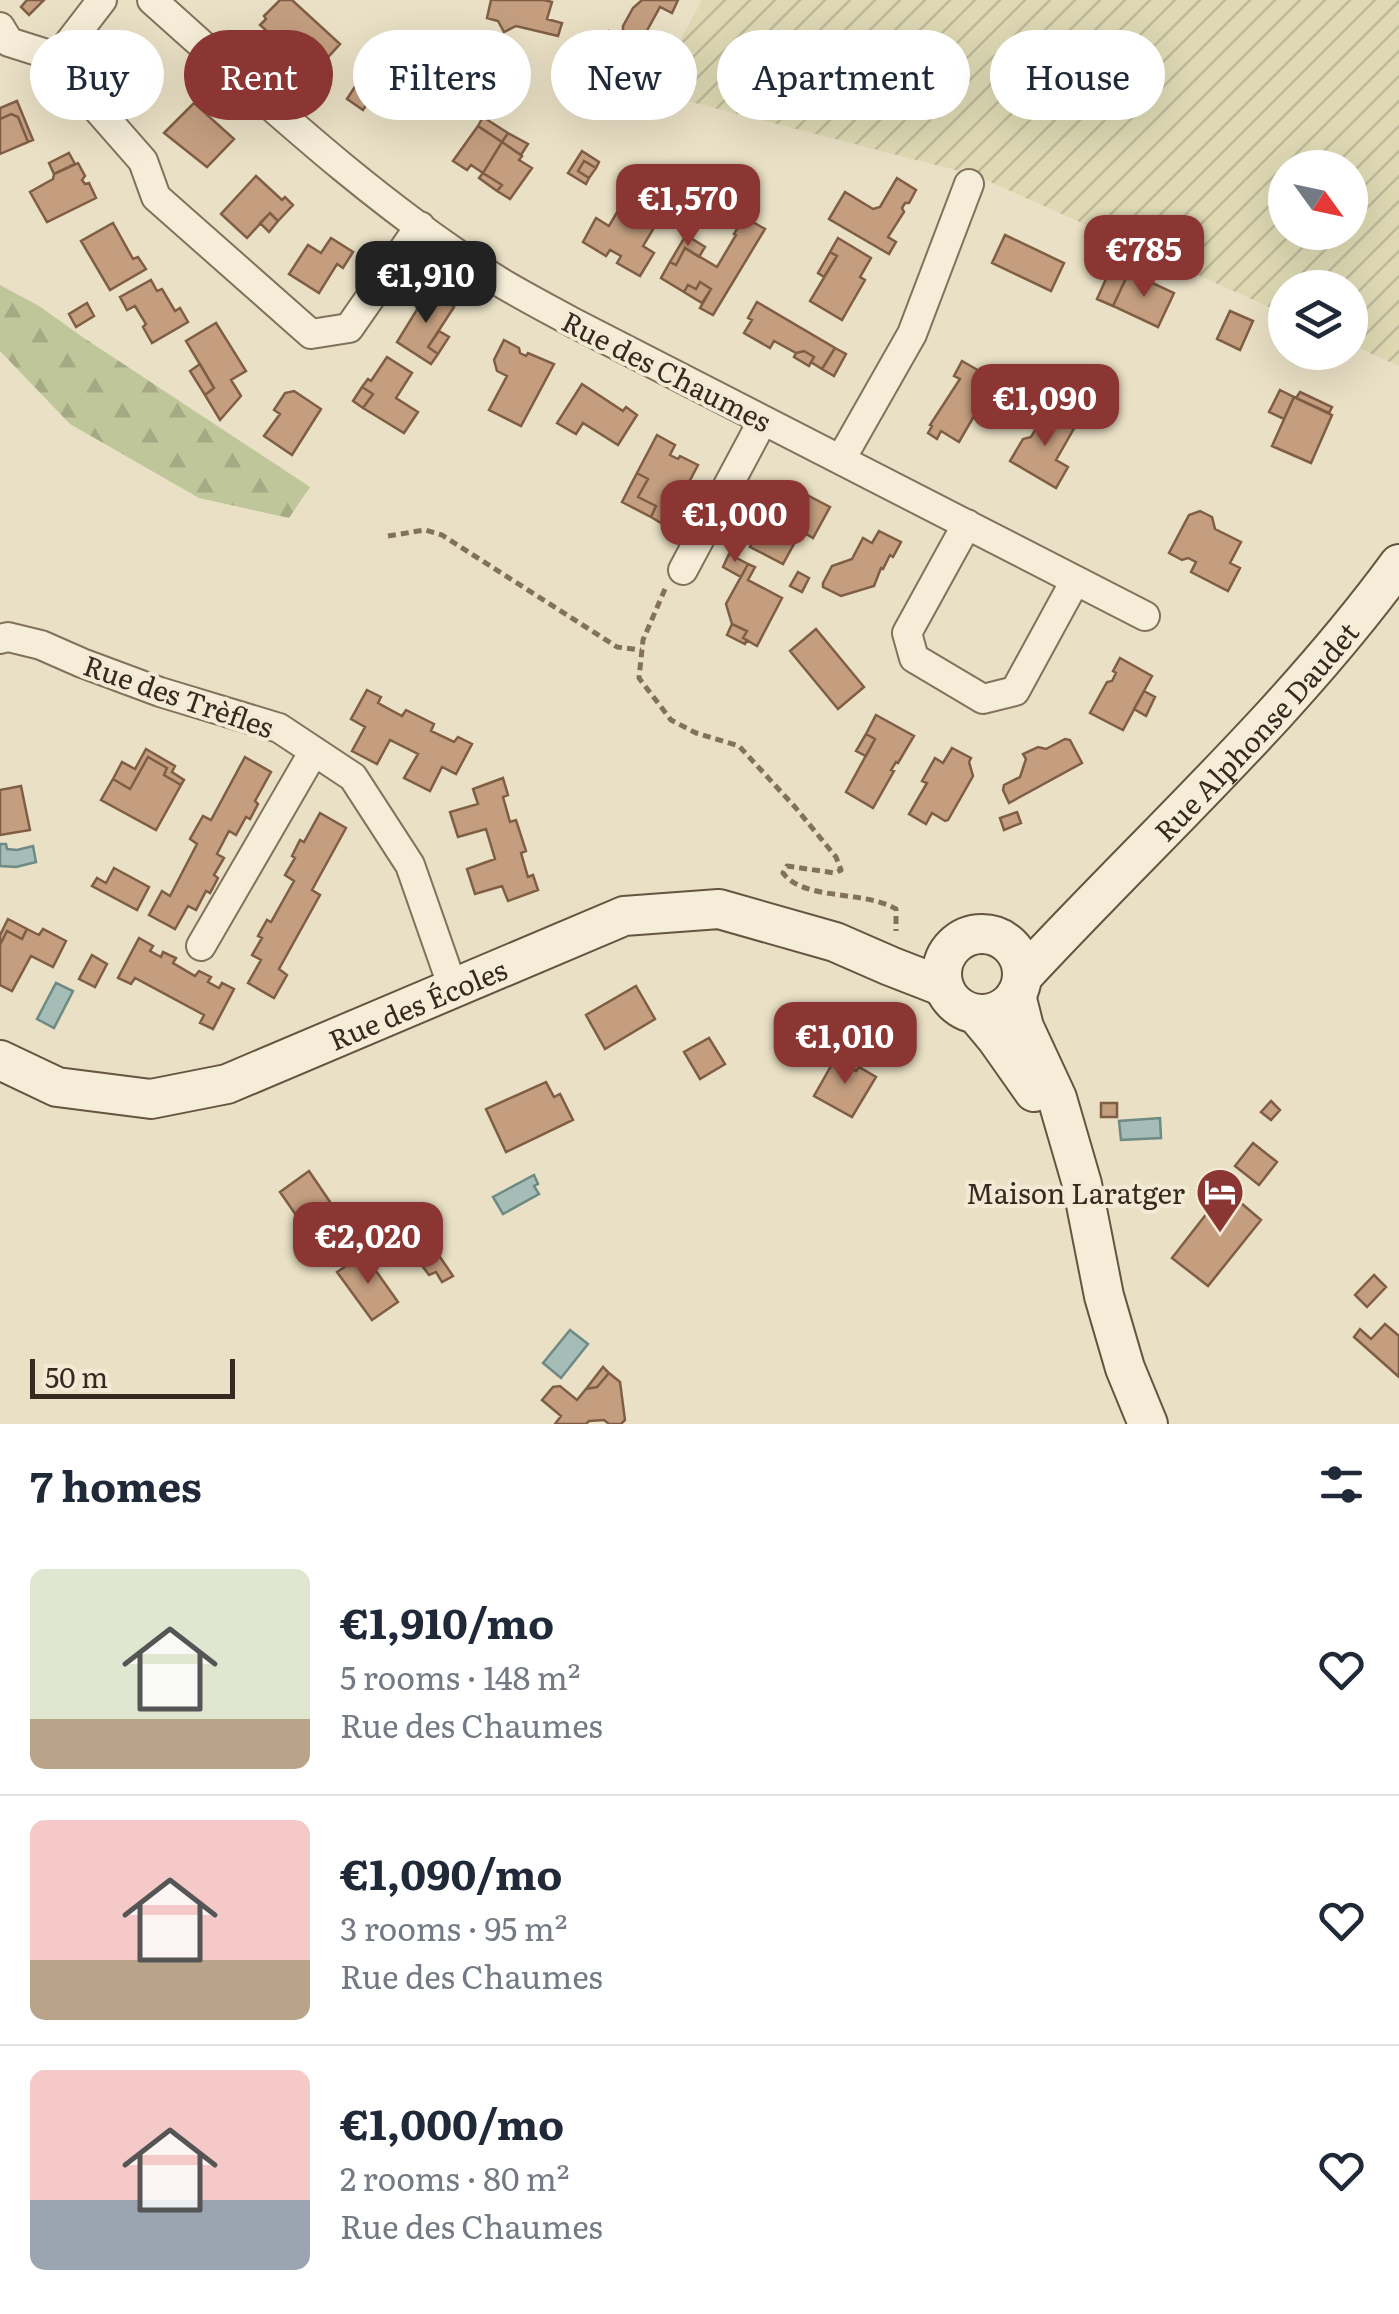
<!DOCTYPE html>
<meta charset="utf-8">
<style>
body{margin:0;font-family:Literata,serif;background:#f2f2f3;color:#1f2937;height:100vh;display:flex;flex-direction:column;font-size:38px;white-space:nowrap}
*{box-sizing:border-box;margin:0}
p{font-size:32px;color:#747a83}
.icon{flex:none;width:55px;height:55px;fill:none;stroke:currentColor;stroke-width:2;stroke-linecap:round;stroke-linejoin:round}
.map{position:relative;height:1424px;overflow:hidden}
.drawer{display:flex;flex-direction:column;background:#fff;flex:1}
.drawer>*{flex:none}
.top-card{position:absolute;left:30px;top:30px;width:1340px;height:90px;display:flex;gap:20px}
.needle{width:65px;rotate:123deg}
.buttons{position:absolute;left:1268px;top:150px;display:grid;gap:20px}
.buttons a{display:grid;place-items:center;width:100px;height:100px;border-radius:50%;background:#fff;box-shadow:0 10px 40px #0002;font-size:50px}
.scale{position:absolute;left:30px;bottom:25px;width:205px;box-sizing:border-box;padding-left:10px;border:5px solid #342a1f;border-top:0;font-size:28px;line-height:35px;white-space:nowrap;color:#342a1f;-webkit-text-stroke:8px #f2ead4;paint-order:stroke}
.price{position:absolute;translate:-50% -85px;padding:0 22px;border-radius:20px;background:#8b3633;color:#fff;font-size:32px;line-height:65px;filter:drop-shadow(0 2px 5px #0008)}
.price::after{content:'';position:absolute;left:50%;top:60px;width:30px;height:22px;margin-left:-15px;background:inherit;clip-path:polygon(0 0,100% 0,50% 100%)}
.price.active{background:#222;color:#fff}
ul{padding:0;list-style:none}
li{display:flex;align-items:center;gap:30px;height:250px;padding:0 30px}
li+li{border-top:2px solid #e0e1e3}
li span{display:grid;place-items:center;flex:none;width:280px;height:200px;border-radius:15px;color:#555}
li>.icon{margin-inline-start:auto}
span .icon{width:120px;height:120px;fill:#fffc;stroke-width:1}
li b{font-size:42px}
h2{display:flex;justify-content:space-between;align-items:center;height:120px;padding:0 30px;font-size:42px}
.chip{padding:0 35px;border-radius:45px;background:#fff;box-shadow:0 10px 40px #0002;font-size:35px;line-height:90px}
.chip.active{background:#8b3633;color:#fff}
.map>svg:first-child{display:block}
.farmland{fill:url(#farmland-furrows);fill-rule:evenodd}
.forest{fill:url(#forest-firs)}
.water{fill:#a6bdb7;stroke:#6e8a84;stroke-width:2.5}
.building{fill:#c49e7f;stroke:#7f5e45;stroke-width:2.5}
.lines{fill:none;stroke-linecap:round;stroke-linejoin:round}
.street-casing{stroke:#82725d;stroke-width:32}
.secondary-casing{stroke:#645440;stroke-width:42}
.path{stroke:#82725d;stroke-width:5;stroke-dasharray:8 5;stroke-linecap:butt}
.street{stroke:#f5edd7;stroke-width:28}
.secondary{stroke:#f5edd7;stroke-width:38}
.labels{text-anchor:middle;dominant-baseline:central;stroke-width:8;stroke-linejoin:round;paint-order:stroke}
.street-label{font-size:28px;fill:#342a1f;stroke:#f2ead4}
.poi-label{font-size:28px;fill:#342a1f;stroke:#f2ead4;text-anchor:end}
</style>
<div class="map">
<svg width="1399" height="1424" viewBox="0 0 1399 1424">
<defs>
<pattern id="farmland-furrows" width="10" height="10" patternUnits="userSpaceOnUse" patternTransform="scale(2.5)"><rect width="10" height="10" fill="#ded9b3"/><path d="M-1 1l2-2M0 10L10 0M9 11l2-2" fill="none" stroke="#bfba9a"/></pattern>
<pattern id="forest-firs" width="22" height="20" patternUnits="userSpaceOnUse" patternTransform="scale(2.5)"><rect width="22" height="20" fill="#bfc69a"/><path d="M5 1l3.5 6h-7zM16 11l3.5 6h-7z" fill="#a5aa84"/></pattern>
</defs>
<rect width="100%" height="100%" fill="#e9e0c5"/>
<path class="farmland" d="M702,0H1399V366L1350,344V288H1285V314L975,175L652,92ZM1285,168H1350V232H1285Z"/>
<path class="forest" d="M0,285L39,306L84,338L310,487L289,518L199,498L70,424L0,351Z"/>
<path class="water" d="M0,844H6L7,849L17,850L33,846L36,862L16,867L0,866Z
M56,983L73,991L54,1028L37,1019Z
M1160,1118L1161,1138L1121,1140L1119,1121Z
M534,1175L538,1184L534,1186L539,1194L503,1214L493,1197Z
M570,1330L588,1344L561,1378L543,1363Z"/>
<path class="building" d="M27,0H44L29,15L21,7Z
M280,0H292L340,44L320,66L285,35L279,42L260,25L266,19L264,16Z
M491,0H544L552,2L547,19L562,23L558,36L516,26L504,32L498,21L487,18Z
M642,0H678L672,13L660,7L628,65L599,49L609,31L615,35L623,32V26L633,8Z
M132,46L157,69L144,82L152,90L137,105L106,75Z
M373,59L421,91L405,116L373,95L363,110L347,99Z
M440,61L452,69L439,89L428,81Z
M17,101L33,140L28,142L18,117L11,114L0,119V108Z
M194,103L234,139L207,167L164,133Z
M11,114L18,117L28,142L0,154V119Z
M483,117L508,133L502,142L478,126Z
M478,126L502,142L483,173L471,165L467,170L453,161Z
M508,133L528,144L521,155L502,142Z
M502,142L522,156L519,160L532,168L510,199L497,191L502,185L483,173Z
M582,151L599,162L596,168L584,161L578,171L589,178L586,184L568,173Z
M69,153L75,164L54,174L49,163Z
M584,161L596,168L589,178L578,171Z
M78,163L85,176L82,180L85,184L89,183L96,198L47,222L30,192L53,179L54,174Z
M483,173L502,185L497,191L479,178Z
M256,176L282,200L285,197L293,205L278,221L270,213L247,238L221,214Z
M897,178L916,190L909,203H905L902,208L904,212L888,237L896,242L889,254L829,219L845,192L873,209L880,207Z
M636,180L653,190L646,202L629,192Z
M653,190L670,201L643,246L654,253L640,276L617,263L621,256L610,250L606,256L583,242L596,218L609,226L629,192L646,202Z
M270,213L278,221L269,232L260,223Z
M744,217L765,229L713,315L700,308L711,289L700,282L696,289L688,285L684,292L661,278L670,262L676,265L685,248L717,267L736,235L734,234Z
M113,223L133,259L138,257L146,269L110,290L81,241Z
M686,235L705,247L699,257L685,248L676,265L670,262Z
M1005,235L1064,263L1051,291L992,263Z
M331,238L353,252L343,268L337,264L319,293L289,274L308,245L321,253Z
M838,238L871,258L860,277L865,280L842,320L810,301L837,256L830,252Z
M830,252L837,256L824,277L818,273Z
M1110,270L1126,278L1113,306L1097,299Z
M1129,272L1174,293L1158,327L1113,306Z
M151,280L157,291L162,289L175,311L180,308L188,322L152,343L143,327L146,324L135,306L127,310L120,297Z
M700,282L711,289L702,303L684,292L688,285L696,289Z
M429,290L454,307L428,347L438,354L431,364L397,342Z
M757,302L835,348L822,369L811,362L814,357L804,351L796,353L774,341L770,348L744,333L752,320L748,318Z
M87,303L94,316L76,327L69,314Z
M1230,311L1253,321L1240,350L1217,339Z
M216,323L246,371L231,380L241,396L220,420L205,395L214,388L186,341Z
M439,331L449,337L438,354L428,347Z
M504,340L519,348L520,353L526,356L528,353L554,364L521,426L489,410L507,376L497,371L494,360Z
M835,348L846,354L834,376L822,369Z
M804,351L814,357L809,366L794,357L796,353Z
M387,357L412,373L396,398L418,412L404,433L363,408L373,394L362,387L368,379L371,381Z
M962,361L995,380L959,442L941,431L937,439L928,433L932,426L930,425L960,379L954,376Z
M200,364L214,388L205,395L190,371Z
M582,384L623,411L626,407L637,415L618,445L583,423L576,434L557,423Z
M362,387L373,394L363,408L353,401Z
M1280,390L1294,397L1284,419L1269,412Z
M294,391L321,409L292,455L264,436L280,414L274,410L285,393Z
M1300,392L1332,407L1329,413L1296,398Z
M1294,397L1332,415L1311,463L1272,446Z
M1048,409L1076,425L1056,460L1068,467L1056,488L1010,461L1023,439L1031,437Z
M657,435L675,445L670,455L678,459L680,456L698,465L666,526L651,517L656,506L638,497L648,479L637,473Z
M637,473L648,479L638,497L656,506L651,517L622,502Z
M784,483L830,507L813,538L801,531L783,564L750,547Z
M1200,511L1212,517L1215,529L1241,542L1230,563L1240,568L1228,591L1191,572L1196,562L1188,558L1182,560L1169,553L1189,515Z
M879,531L901,542L893,557L890,555L883,569L881,568L874,586L841,596L823,587V583L832,566L852,559L863,538L872,543Z
M729,554L748,564L741,577L723,567Z
M748,564L755,567L748,580L782,598L757,646L743,638L747,631L732,624L726,604Z
M798,572L809,578L802,592L790,586Z
M732,624L747,631L743,638L747,640L745,644L727,635Z
M816,629L864,687L838,709L790,651Z
M1120,658L1152,676L1123,730L1090,713L1107,682L1112,681L1116,673L1113,671Z
M367,690L381,697L378,703L402,716L406,710L434,724L431,731L454,742L458,737L472,744L456,774L442,767L430,791L404,778L418,754L390,740L377,764L352,751L365,727L351,719Z
M1144,691L1155,697L1146,716L1134,709Z
M876,715L914,736L898,763L896,762L891,770L894,771L873,808L846,792L875,739L866,734Z
M866,734L875,739L866,756L856,751Z
M1065,739L1070,740L1082,763L1009,803L1003,790L1004,785L1020,777L1026,759L1023,754L1038,747L1046,749Z
M952,748L971,758L969,762L973,776L948,820L945,821L932,813L926,824L909,814L927,783L922,781L935,758L943,763Z
M146,749L175,766L172,772L184,780L181,785L164,775L167,768L148,757L130,789L113,779L122,762L135,769Z
M148,757L167,768L164,775L181,785L156,830L101,800L113,779L130,789Z
M245,757L271,772L255,801L258,804L250,819L246,817L236,835L229,831L217,854L224,858L214,875L218,878L210,893L206,891L196,910L188,906L175,929L149,915L162,891L170,896L197,844L190,839L203,816L211,820Z
M503,778L508,795L503,797L510,822L516,820L526,851L521,853L528,877L533,875L538,890L508,901L502,886L475,894L467,869L495,859L486,829L458,837L450,812L478,804L473,789Z
M21,786L30,830L0,835V790Z
M1017,812L1021,823L1004,830L1000,818Z
M320,813L346,828L312,890L320,895L279,969L287,975L274,998L248,983L261,960L252,955L262,938L258,936L267,920L271,922L294,881L285,875L295,858L292,856L300,840L304,842Z
M114,868L149,887L137,910L92,886L97,878L106,883Z
M8,919L27,929L22,939L7,931L0,945V935Z
M27,929L39,935L43,929L66,941L53,967L31,956L12,991L0,985V945L7,931L22,939Z
M139,938L153,946L150,951L161,957L163,952L176,958L173,963L195,976L199,971L211,977L208,982L219,988L222,983L234,989L213,1029L200,1023L204,1015L135,978L131,984L118,978Z
M92,955L107,964L95,987L79,979Z
M636,986L655,1019L605,1049L586,1015Z
M709,1038L725,1064L700,1079L684,1052Z
M835,1059L856,1071L859,1067L876,1077L852,1117L814,1096Z
M546,1082L554,1097L560,1094L573,1120L506,1152L486,1109Z
M1271,1101L1280,1110L1271,1120L1261,1112Z
M1101,1103H1117V1117H1101Z
M1253,1143L1277,1162L1259,1185L1235,1166Z
M309,1171L343,1221L314,1241L280,1192Z
M1221,1186L1261,1220L1208,1286L1172,1258L1211,1208L1206,1204Z
M427,1238L453,1276L442,1282L436,1272L429,1275L409,1248Z
M364,1254L398,1302L372,1320L337,1272Z
M1374,1275L1386,1287L1367,1307L1355,1295Z
M1385,1324L1399,1336V1377L1354,1337L1360,1329L1371,1339Z
M603,1367L609,1373L597,1387L586,1389Z
M609,1373L620,1382L625,1420L621,1424H609L604,1420L589,1421L586,1424H555L561,1416L542,1400L553,1387L560,1386L577,1400L586,1389L597,1387Z"/>
<g class="lines">
<g class="street-casing">
<path id="street" d="M152,0C263,99 378,207 505,285C527,298 550,310 572,322L1145,616
M0,27L9,42L50,55L143,161L156,197L311,334L349,328L420,226
M55,61L102,0
M841,459L912,334L969,184
M967,524L907,633L914,658L983,699L1015,691L1075,581
M683,570L763,420
M0,639L8,637L41,645L82,663L160,692L279,728L353,777L410,865L453,988
M201,946L314,751"/>
</g>
<g class="secondary-casing">
<g id="secondary">
<circle cx="982" cy="974" r="40"/>
<path id="s1" d="M1023,976C1149,840 1290,713 1399,564"/>
<path d="M1016,995L1024,1027L1057,1098L1082,1184L1104,1296L1125,1368L1148,1424"/>
<path d="M976,1014L996,1038L1034,1092"/>
<path id="s2" d="M0,1060L57,1087L151,1099L227,1084L624,916L719,909L835,942L890,966L944,987"/>
</g>
</g>
<path class="path" d="M388,536L425,530L442,535L617,647L641,650
M665,589L643,640L639,678L671,720L696,733L739,746L795,807L836,857L841,870L835,873L787,866L783,873C804,901 864,890 896,909V931"/>
<use href="#street" class="street"/>
<use href="#secondary" class="secondary"/>
</g>
<defs>
<g id="hotel-pin" transform="scale(2.5)"><path d="M0 17L-7.5 6A9.5 9.5 0 1 1 7.5 6Z" fill="#8b3633" stroke="#f2ead4"/><path d="M-6-4.5h1.5V1H6V5H4.5V3h-9V5H-6ZM-4 0a1.8 1.8 0 1 1 3.6 0ZM.5 0V-2.5h3Q6-2.5 6 0Z" fill="#fff"/></g>
</defs>
<g fill-rule="evenodd">
<use href="#hotel-pin" x="1220" y="1192"/>
</g>
<g class="labels">
<g class="street-label">
<text transform="translate(667 370) rotate(27)">Rue des Chaumes</text>
<text transform="translate(179 695) rotate(19)">Rue des Trèfles</text>
<text stroke="none"><textPath href="#s1" startOffset="338">Rue Alphonse Daudet</textPath></text>
<text stroke="none"><textPath href="#s2" startOffset="442">Rue des Écoles</textPath></text>
</g>
<g class="poi-label">
<text x="1185" y="1192">Maison Laratger</text>
</g>
</g>
</svg>
<div class="buttons">
<a><svg class="needle" viewBox="-14 -14 28 28"><path d="M0-13l5 13h-10z" fill="#e53935"/><path d="M0 13l5-13h-10z" fill="#747a83"/></svg></a>
<a><svg class="icon" aria-label="layers" viewBox="0 0 24 24"><path d="M12 4l9 5-9 5-9-5zM3 14l9 5 9-5"/></svg></a>
</div>
<div class="scale">50 m</div>
<b class="price" style="left:688px;top:249px">€1,570</b>
<b class="price" style="left:1144px;top:300px">€785</b>
<b class="price active" style="left:426px;top:326px">€1,910</b>
<b class="price" style="left:1045px;top:449px">€1,090</b>
<b class="price" style="left:735px;top:565px">€1,000</b>
<b class="price" style="left:845px;top:1087px">€1,010</b>
<b class="price" style="left:368px;top:1287px">€2,020</b>
<div class="top-card">
<a class="chip">Buy</a>
<a class="chip active">Rent</a>
<a class="chip">Filters</a>
<a class="chip">New</a>
<a class="chip">Apartment</a>
<a class="chip">House</a>
</div>
</div>
<section class="drawer">
<h2>7 homes<svg class="icon" aria-label="filters" viewBox="0 0 24 24"><path d="M4 7h16M4 17h16"/><circle cx="9" cy="7" r="2"/><circle cx="15" cy="17" r="2"/></svg></h2>
<ul>
<li><span style="background:linear-gradient(#dfe7d0 75%,#b9a48a 0)"><svg class="icon" aria-label="home" viewBox="0 0 24 24"><path d="M3 11l9-7 9 7M6 9v11h12V9"/></svg></span><div><b>€1,910/mo</b><p>5 rooms · 148 m²</p><p>Rue des Chaumes</p></div><svg class="icon" aria-label="heart" viewBox="0 0 24 24"><path d="M12 20l-8-8c-3-5 5-10 8-4 3-6 11-1 8 4z"/></svg></li>
<li><span style="background:linear-gradient(#f6c9c9 70%,#b9a48a 0)"><svg class="icon" aria-label="home" viewBox="0 0 24 24"><path d="M3 11l9-7 9 7M6 9v11h12V9"/></svg></span><div><b>€1,090/mo</b><p>3 rooms · 95 m²</p><p>Rue des Chaumes</p></div><svg class="icon" aria-label="heart" viewBox="0 0 24 24"><path d="M12 20l-8-8c-3-5 5-10 8-4 3-6 11-1 8 4z"/></svg></li>
<li><span style="background:linear-gradient(#f6c9c9 65%,#9aa5b1 0)"><svg class="icon" aria-label="home" viewBox="0 0 24 24"><path d="M3 11l9-7 9 7M6 9v11h12V9"/></svg></span><div><b>€1,000/mo</b><p>2 rooms · 80 m²</p><p>Rue des Chaumes</p></div><svg class="icon" aria-label="heart" viewBox="0 0 24 24"><path d="M12 20l-8-8c-3-5 5-10 8-4 3-6 11-1 8 4z"/></svg></li>
</ul>
</section>
